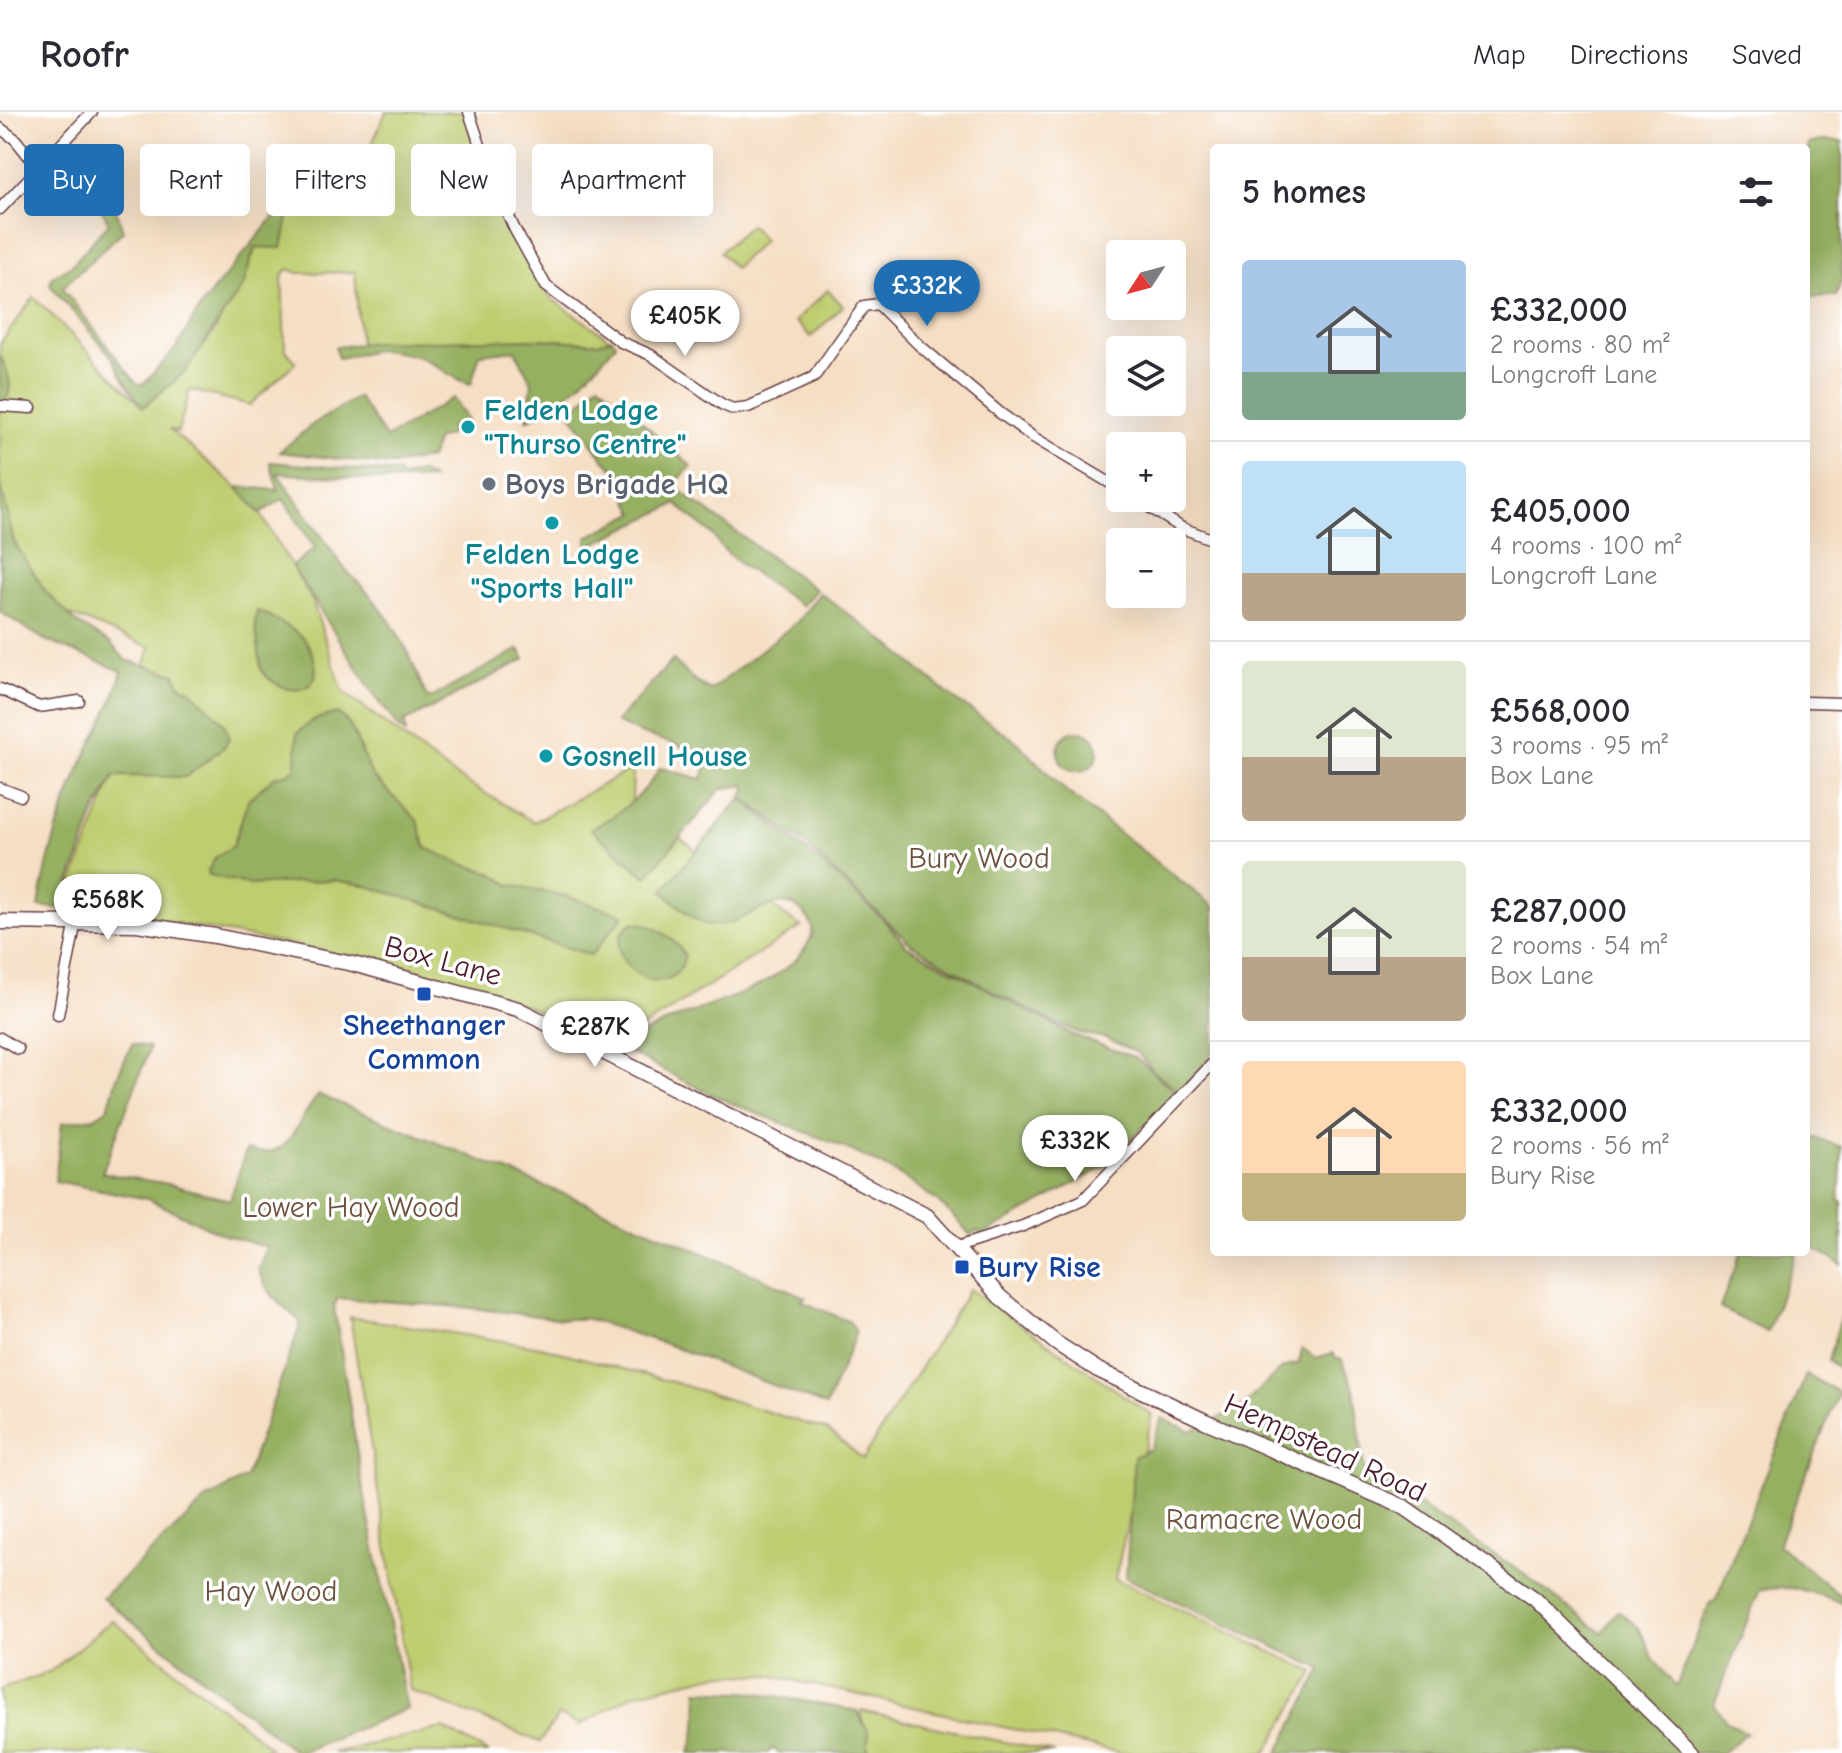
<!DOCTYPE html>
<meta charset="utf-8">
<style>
body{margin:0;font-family:"Comic Neue",sans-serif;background:#f7f7f7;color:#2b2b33;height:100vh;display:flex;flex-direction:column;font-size:30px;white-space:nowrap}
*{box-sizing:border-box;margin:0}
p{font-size:26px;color:#7c7c81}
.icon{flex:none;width:44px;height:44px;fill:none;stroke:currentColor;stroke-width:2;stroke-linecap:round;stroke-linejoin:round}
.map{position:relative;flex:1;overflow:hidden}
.drawer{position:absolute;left:1210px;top:32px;width:600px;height:1112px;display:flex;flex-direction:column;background:#fff;border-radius:8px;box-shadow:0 8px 32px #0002}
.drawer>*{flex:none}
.guide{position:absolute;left:24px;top:32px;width:760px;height:72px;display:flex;gap:16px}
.needle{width:52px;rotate:234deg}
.fabs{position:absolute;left:1106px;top:128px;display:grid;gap:16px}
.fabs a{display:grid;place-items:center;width:80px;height:80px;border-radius:8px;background:#fff;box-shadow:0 8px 32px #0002;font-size:40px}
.price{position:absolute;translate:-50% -68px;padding:0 18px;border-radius:28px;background:#fff;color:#222;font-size:26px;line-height:52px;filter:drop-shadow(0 2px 4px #0008)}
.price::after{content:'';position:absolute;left:50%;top:48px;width:24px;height:18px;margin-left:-12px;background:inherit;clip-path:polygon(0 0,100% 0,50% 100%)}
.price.active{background:#1f6fb2;color:#fff}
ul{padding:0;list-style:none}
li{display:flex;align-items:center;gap:24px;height:200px;padding:0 32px}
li+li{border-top:2px solid #e1e1e2}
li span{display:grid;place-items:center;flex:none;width:224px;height:160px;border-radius:8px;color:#555}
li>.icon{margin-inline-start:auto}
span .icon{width:96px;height:96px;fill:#fffc;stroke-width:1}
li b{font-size:34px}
h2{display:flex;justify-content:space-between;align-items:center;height:96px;padding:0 32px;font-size:34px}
.tag{padding:0 28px;border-radius:8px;background:#fff;box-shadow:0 8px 32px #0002;font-size:28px;line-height:72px}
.tag.active{background:#1f6fb2;color:#fff}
header{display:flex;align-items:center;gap:48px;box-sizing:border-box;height:112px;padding:0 40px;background:#fff;border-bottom:2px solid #e1e1e2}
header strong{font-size:38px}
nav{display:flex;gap:44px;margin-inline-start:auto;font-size:28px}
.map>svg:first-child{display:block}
.green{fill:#becd6f;stroke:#84764d;stroke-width:2}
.forest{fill:#96b062;stroke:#706846;stroke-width:2}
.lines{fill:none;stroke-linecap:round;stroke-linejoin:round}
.street-casing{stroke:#643c42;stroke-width:13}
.secondary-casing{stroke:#643c42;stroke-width:17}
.street{stroke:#fff;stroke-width:10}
.secondary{stroke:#fff;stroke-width:14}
.culture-dot{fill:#0f9aa8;stroke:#fff;stroke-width:3}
.worship-dot{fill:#6b7280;stroke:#fff;stroke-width:3}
.transit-dot{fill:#1a4fb4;stroke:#fff;stroke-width:3}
.labels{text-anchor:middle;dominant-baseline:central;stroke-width:7;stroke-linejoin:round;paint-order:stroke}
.culture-label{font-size:30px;font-weight:bold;fill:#0d838f;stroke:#fff;text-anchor:start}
.worship-label{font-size:30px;font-weight:bold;fill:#5b616d;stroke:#fff;text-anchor:start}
.park-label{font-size:30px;fill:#6d533f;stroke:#fff}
.street-label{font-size:30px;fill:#4a1f2b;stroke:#fff}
.transit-label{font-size:30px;font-weight:bold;fill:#164399;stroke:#fff}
</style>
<header>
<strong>Roofr</strong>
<nav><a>Map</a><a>Directions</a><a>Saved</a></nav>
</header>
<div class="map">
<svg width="1842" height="1641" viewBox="0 0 1842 1641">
<rect width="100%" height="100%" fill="#fff"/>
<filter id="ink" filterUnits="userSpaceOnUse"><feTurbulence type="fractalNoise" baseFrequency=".0125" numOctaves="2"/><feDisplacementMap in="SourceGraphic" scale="16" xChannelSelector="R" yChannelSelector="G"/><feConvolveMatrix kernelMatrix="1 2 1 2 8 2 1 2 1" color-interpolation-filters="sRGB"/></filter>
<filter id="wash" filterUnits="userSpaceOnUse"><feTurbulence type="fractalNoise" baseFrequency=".006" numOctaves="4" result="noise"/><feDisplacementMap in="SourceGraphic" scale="32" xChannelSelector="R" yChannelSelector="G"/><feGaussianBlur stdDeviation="1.8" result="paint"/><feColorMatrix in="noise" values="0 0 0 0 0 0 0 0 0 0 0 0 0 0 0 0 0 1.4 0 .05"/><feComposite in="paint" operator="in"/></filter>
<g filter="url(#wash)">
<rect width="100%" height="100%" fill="#f5dec3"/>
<path class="green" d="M386,0H465L499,94L539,170L552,187L610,227L599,231L540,227L374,230L360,233L355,160L299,161L288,157L282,164L285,237L296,250L250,293L190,278L178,320L169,317L237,375L260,401L312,488L343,580L454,663L534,710L633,656L632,691L801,815L613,934L530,895L409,855L162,809L60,803L111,670L150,535L0,475V232L34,185L143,295L185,259L215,218L257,135L282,136L290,95L314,70L322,47L333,38L367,43Z
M750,113L764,128L734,156L720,140Z
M828,178L843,194L811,225L795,209Z
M970,1177L1152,1303L1115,1467L1314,1560L1266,1641H1120L769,1563L719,1562L634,1582L580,1613L559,1603L540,1630L410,1578L350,1205L541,1235L676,1271L829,1319L863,1347Z
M112,1508L270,1635L257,1641H0V1578L51,1559Z
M861,1599L1055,1641H869Z
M443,1616L489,1641H332Z"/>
<path class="forest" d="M1821,29H1842V166L1836,184L1806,185L1808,32Z
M322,48L314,70L290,95L282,136L256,135L252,143L244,172L185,260L143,295L127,273L112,245L50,173L52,165L73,152L109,111L82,64L103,49L104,61L123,119L64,174V178L137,272H144L176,236L203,191L274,105L273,95L290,74Z
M612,226L616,232C591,261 563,293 527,308L532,271L515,238L480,242L471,272C451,267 438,253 420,245C414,243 381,237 376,238C362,241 352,245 338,246L335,235L374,230L540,227L598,231Z
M0,243C7,259 16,276 4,291H0Z
M599,271L691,354L673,374L816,478L802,494L740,452L721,435L714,424L676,392L587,435V425L635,401L616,364L619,362L604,347L570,301Z
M358,285L386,326L453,286L465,304L468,314L455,321L453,315H450L452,322L437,327L430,346L392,353L279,340L313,312Z
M270,350L399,361L402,365L420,360L432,367L392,369L277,361L345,457L370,483L390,509L407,538L427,586H431L519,537L525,547L404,610L406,621L401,618L375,584L292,454L315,436L283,387L260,401L237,375L278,378Z
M0,370L14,430L46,480L77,511L110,531L126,548L175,562L180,573L192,579L224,611L229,625L225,634L186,665L114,664L94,703L61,796L39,795C46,748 60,704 78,660C93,625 113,595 122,559L45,528L0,500Z
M820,481L890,533L953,586L1016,629L1066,679L1214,795V933C1210,952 1192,966 1179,979L1153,959L1138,941L1105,926L1083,922L1055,911L996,881L911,832L809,736L742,685L746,679L745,673L721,677L646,765L591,717C619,702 643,685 660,656L702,667L709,643C677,631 647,627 616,610L673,548L697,571L711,578L797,510Z
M257,499C267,502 291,516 300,523C310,531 321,557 313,569C300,588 269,572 261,557L255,510Z
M336,601L342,604L351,615L372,664L417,708L426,736L462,752L492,761L510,773L566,784L624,803L591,843L364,773L333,768L251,773L209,763L208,759L215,746L233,734L248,688L274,665L288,661L296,655L297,621L313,608Z
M1058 639a20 20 0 1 1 40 0a20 20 0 1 1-40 0Z
M741,686L820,750L881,805L907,834L1073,923L1136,946L1177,981L1104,1055L988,1120L981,1123L978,1119L970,1123C908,1044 799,1023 711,982C680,968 649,950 619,935C637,925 655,915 674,907C711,892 755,881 786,856C796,849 805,839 810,828C814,819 813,813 807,805C779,767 742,822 706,812C691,808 675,789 662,779Z
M632,811C651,809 678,828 685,845C669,902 588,842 632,811Z
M132,932L149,935V938L102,1061L168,1072L230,1088L246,1038C294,1051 293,1009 319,983L579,1088L806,1185L801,1189L850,1210L856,1220L826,1294L669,1233L588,1207H563L462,1195L338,1186L334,1194L361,1366L407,1597L297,1641L102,1486L207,1387L246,1365L300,1214L299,1208C280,1192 266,1181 258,1157L267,1135L224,1123L148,1087L55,1069L62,1011L93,1006L108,996L117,965Z
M1806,1023L1842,1035L1839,1089L1842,1090V1153L1806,1131Z
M1741,1140H1797L1767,1220L1720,1196Z
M1842,1201V1258L1828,1249Z
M1302,1236L1316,1246L1333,1241L1337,1247L1341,1246L1354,1276L1364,1357L1524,1462L1602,1521L1618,1499L1639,1516L1653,1546L1676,1575L1710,1491L1715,1489L1806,1263L1839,1280L1778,1433L1842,1485V1490L1796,1476L1760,1477L1714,1592L1726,1609L1747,1621L1722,1641H1278L1322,1557L1126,1466L1134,1345L1150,1337L1162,1306L1191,1319L1242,1295L1281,1257L1299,1251Z
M698,1578L759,1581L857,1599L869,1621L867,1641H778L773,1636L768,1641H690L697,1614Z"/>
</g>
<g filter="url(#ink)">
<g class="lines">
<g class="street-casing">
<path id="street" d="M469,0L489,60L514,116L546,174L621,230L651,243L723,293L733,297L748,295L814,265L864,194L878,192L919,233L1000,301L1033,325L1120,377
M0,16L15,27L39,57
M0,97L92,0
M0,294L31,296
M1135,386L1182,416L1214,428
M0,577L39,595L79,589
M1806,590L1842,591
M0,676L21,684
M58,903L76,809
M0,926L18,937
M957,1135L1023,1114L1083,1088L1214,950"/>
</g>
<g class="secondary-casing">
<path id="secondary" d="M0,810L137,812L215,824L353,852L518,897L927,1104L1000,1185L1056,1231L1098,1258L1205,1309L1404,1395L1535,1487L1692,1641"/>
</g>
<use href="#street" class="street"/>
<use href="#secondary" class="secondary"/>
</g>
</g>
<g class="culture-dot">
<circle cx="468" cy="315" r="8"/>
<circle cx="552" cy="411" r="8"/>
<circle cx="546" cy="644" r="8"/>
</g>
<circle class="worship-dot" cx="489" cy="372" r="8"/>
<g class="transit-dot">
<rect x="416" y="874" width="16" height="16" rx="4"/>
<rect x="954" y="1147" width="16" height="16" rx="4"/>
</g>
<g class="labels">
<g class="culture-label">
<text x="484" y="298">Felden Lodge<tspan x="484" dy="34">"Thurso Centre"</tspan></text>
<text x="552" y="442" text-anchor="middle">Felden Lodge<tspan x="552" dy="34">"Sports Hall"</tspan></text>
<text x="562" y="644">Gosnell House</text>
</g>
<g class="worship-label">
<text x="505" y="372">Boys Brigade HQ</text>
</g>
<g class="park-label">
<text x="979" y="746">Bury Wood</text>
<text x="351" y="1095">Lower Hay Wood</text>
<text x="1264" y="1407">Ramacre Wood</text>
<text x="271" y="1479">Hay Wood</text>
</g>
<g class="street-label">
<text transform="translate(443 849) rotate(15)">Box Lane</text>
<text transform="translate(1325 1336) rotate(25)">Hempstead Road</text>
</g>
<g class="transit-label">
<text x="424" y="913">Sheethanger<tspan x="424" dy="34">Common</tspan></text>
<text x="978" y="1155" text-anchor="start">Bury Rise</text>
</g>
</g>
</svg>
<div class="fabs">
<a><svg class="needle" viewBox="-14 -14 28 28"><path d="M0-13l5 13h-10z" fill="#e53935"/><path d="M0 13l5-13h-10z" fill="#7c7c81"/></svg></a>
<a><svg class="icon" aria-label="layers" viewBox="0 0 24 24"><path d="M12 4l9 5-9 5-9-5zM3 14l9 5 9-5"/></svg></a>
<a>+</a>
<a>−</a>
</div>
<b class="price active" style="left:927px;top:216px">£332K</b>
<b class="price" style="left:685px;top:246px">£405K</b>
<b class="price" style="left:108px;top:830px">£568K</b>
<b class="price" style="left:595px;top:957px">£287K</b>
<b class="price" style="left:1075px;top:1071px">£332K</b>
<div class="guide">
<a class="tag active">Buy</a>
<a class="tag">Rent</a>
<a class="tag">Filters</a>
<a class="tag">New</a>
<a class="tag">Apartment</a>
</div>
<section class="drawer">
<h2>5 homes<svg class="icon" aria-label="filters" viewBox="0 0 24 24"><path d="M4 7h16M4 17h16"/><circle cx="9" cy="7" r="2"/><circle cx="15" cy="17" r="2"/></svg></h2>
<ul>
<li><span style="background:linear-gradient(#a9c7e8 70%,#7fa58c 0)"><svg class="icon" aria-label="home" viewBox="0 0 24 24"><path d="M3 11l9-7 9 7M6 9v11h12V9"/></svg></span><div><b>£332,000</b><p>2 rooms · 80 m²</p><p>Longcroft Lane</p></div></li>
<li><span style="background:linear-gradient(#bfe0f5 70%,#b9a48a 0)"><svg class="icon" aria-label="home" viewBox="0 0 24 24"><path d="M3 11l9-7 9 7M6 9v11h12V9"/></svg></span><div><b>£405,000</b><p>4 rooms · 100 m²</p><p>Longcroft Lane</p></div></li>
<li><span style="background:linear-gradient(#dfe7d0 60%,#b9a48a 0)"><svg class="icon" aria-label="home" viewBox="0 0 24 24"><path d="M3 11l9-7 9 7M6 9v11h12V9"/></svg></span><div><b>£568,000</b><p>3 rooms · 95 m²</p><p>Box Lane</p></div></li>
<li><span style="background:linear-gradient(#dfe7d0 60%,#b9a48a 0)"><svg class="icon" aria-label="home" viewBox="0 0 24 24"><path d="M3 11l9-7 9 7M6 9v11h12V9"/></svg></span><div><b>£287,000</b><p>2 rooms · 54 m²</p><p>Box Lane</p></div></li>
<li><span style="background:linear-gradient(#ffd9b3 70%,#c2b280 0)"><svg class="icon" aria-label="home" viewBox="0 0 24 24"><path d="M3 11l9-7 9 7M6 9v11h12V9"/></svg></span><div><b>£332,000</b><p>2 rooms · 56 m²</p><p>Bury Rise</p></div></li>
</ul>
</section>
</div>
